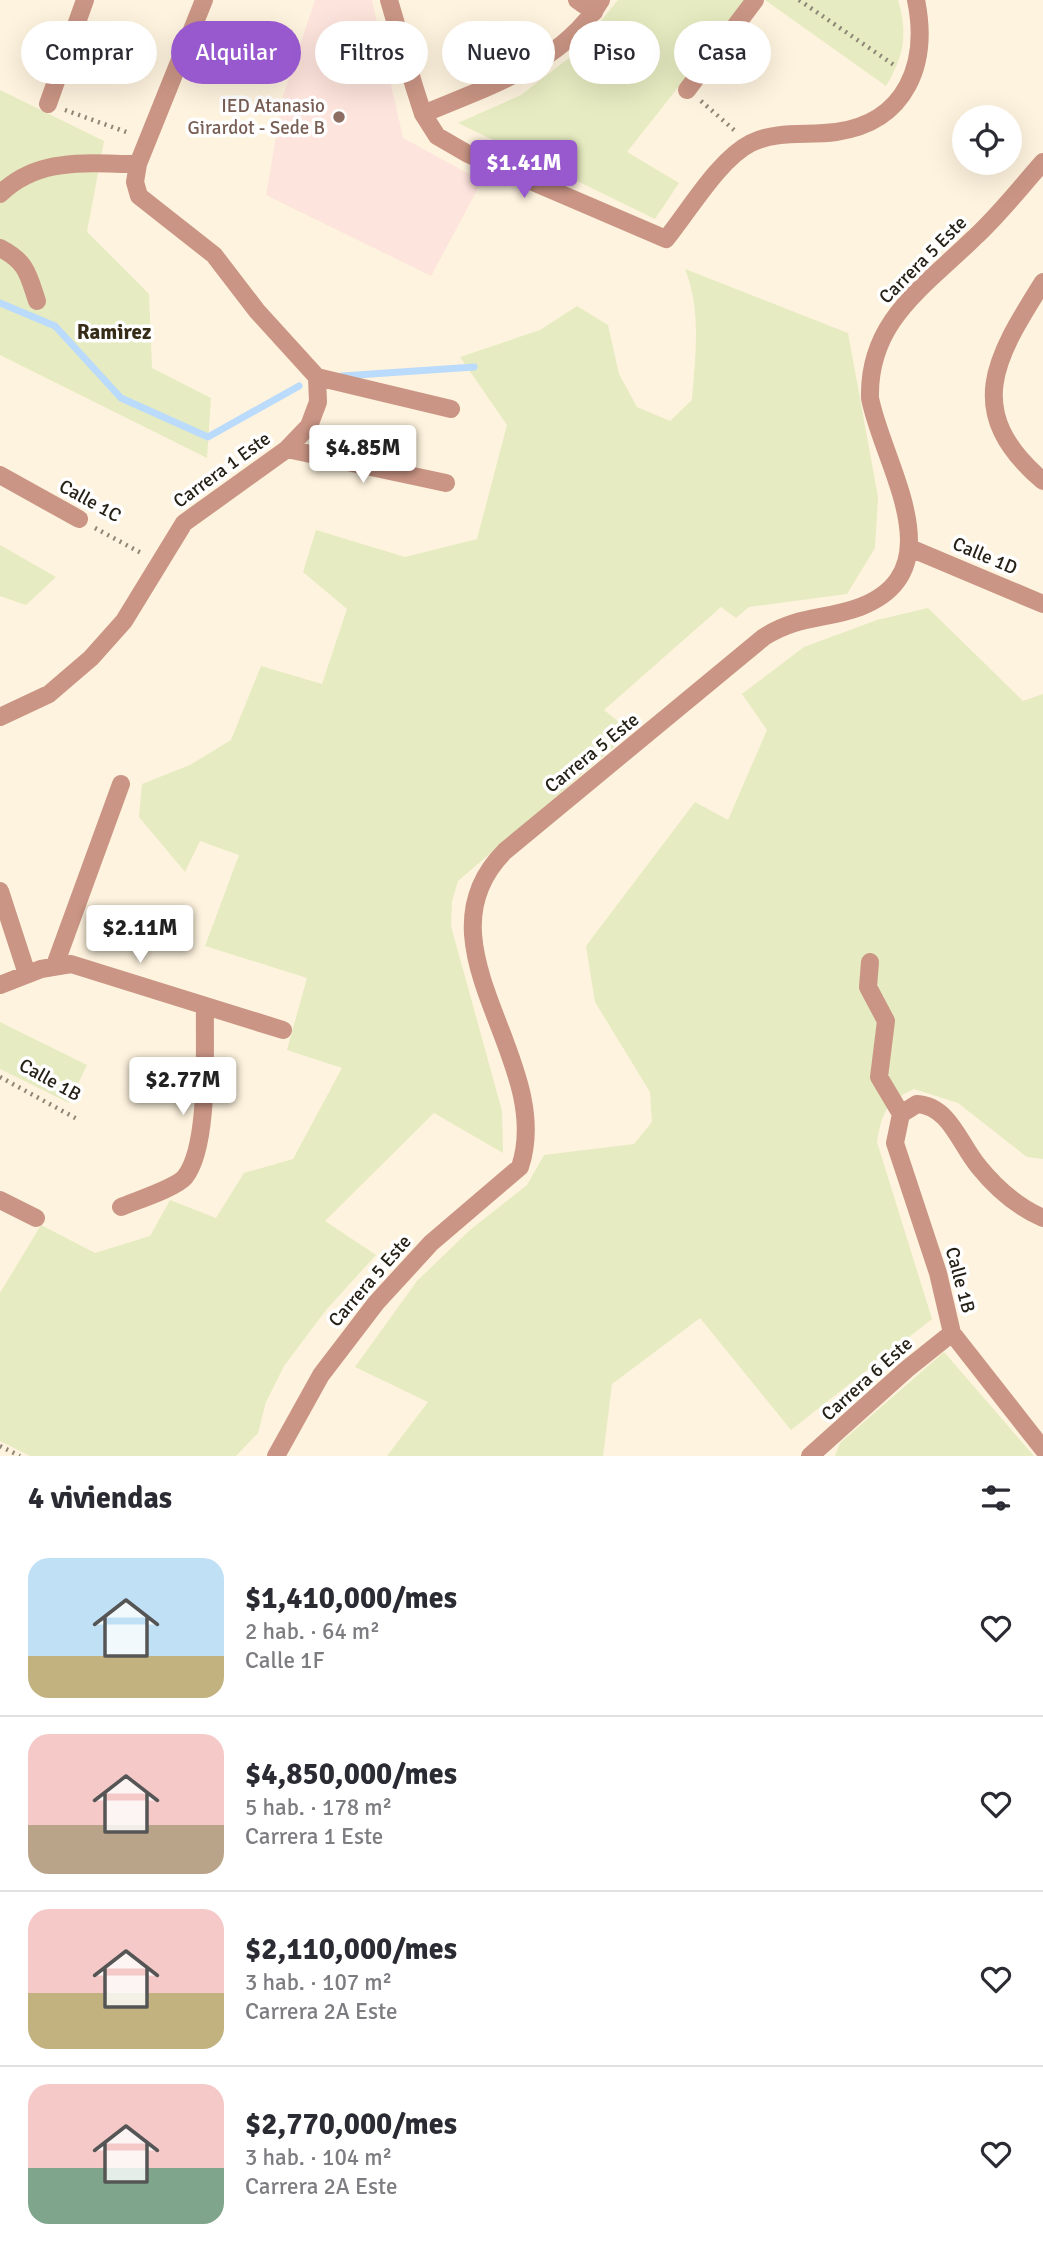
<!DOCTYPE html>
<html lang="es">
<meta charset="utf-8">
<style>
body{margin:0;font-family:Signika,sans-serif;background:#f7f7f7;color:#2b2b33;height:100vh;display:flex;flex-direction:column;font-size:26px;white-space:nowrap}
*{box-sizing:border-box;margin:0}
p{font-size:23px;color:#7c7c81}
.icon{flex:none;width:38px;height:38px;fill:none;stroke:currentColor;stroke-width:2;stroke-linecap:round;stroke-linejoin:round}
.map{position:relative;height:1456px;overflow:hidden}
.details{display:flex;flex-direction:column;background:#fff;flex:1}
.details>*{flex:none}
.guide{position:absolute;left:21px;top:21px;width:1001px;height:63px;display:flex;gap:14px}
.buttons{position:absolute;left:952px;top:105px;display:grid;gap:14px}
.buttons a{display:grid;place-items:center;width:70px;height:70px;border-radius:50%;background:#fff;box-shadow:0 7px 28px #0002;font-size:35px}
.price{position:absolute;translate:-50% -60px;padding:0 16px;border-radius:7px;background:#fff;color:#222;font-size:23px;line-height:46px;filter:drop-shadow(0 2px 4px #0008)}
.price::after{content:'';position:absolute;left:50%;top:42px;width:21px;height:16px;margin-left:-10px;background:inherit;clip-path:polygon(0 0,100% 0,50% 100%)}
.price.active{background:#9859cf;color:#fff}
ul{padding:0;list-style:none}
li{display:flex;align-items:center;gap:21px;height:175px;padding:0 28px}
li+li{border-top:2px solid #e1e1e2}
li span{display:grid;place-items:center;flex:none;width:196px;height:140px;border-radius:21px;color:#555}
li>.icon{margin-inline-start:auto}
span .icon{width:84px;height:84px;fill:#fffc;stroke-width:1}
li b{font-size:30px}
h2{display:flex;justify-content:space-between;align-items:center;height:84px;padding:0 28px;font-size:30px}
.chip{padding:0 24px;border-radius:32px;background:#fff;box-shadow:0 7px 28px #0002;font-size:24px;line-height:63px}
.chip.active{background:#9859cf;color:#fff}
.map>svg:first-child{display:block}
.education{fill:#fde4dc}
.green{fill:#e6ebc1}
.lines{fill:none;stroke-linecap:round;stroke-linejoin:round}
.stream{stroke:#badbfb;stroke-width:7}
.path{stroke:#8e8677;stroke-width:4.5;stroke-dasharray:2 5;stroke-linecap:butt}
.minor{stroke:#ca9584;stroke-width:18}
.education-dot{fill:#8d6e63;stroke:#fff;stroke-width:2.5}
.labels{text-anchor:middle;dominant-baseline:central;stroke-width:7;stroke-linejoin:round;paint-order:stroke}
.education-label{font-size:19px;fill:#785e54;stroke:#fff;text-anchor:end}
.street-label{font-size:19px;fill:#262117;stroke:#fff}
.neighbourhood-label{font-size:21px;font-weight:bold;fill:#362c17;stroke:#fff}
</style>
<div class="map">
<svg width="1043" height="1456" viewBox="0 0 1043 1456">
<rect width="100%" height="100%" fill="#fef3de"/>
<path class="education" d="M315,0H372L403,138L482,181L431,276L266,195L283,96Z"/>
<path class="green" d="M618,0H747L627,152L679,183L655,219L458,123L521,95L574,54Z
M765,0H898C908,34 904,56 886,86Z
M0,90L104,141L87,232L149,294L152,368L211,398L207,458L0,355Z
M685,269L848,333L878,497L875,548L847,594L749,607L736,618L721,607L604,710L631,732L458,881L452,901L451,926L502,1111L503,1153L434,1113L325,1221L376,1255L326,1310L284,1366L266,1402L258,1433L236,1456H30L0,1441V1293L41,1225L95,1253L150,1236L170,1200L216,1218L244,1173L293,1159L342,1068L287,1050L307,978L205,946L239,855L200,841L185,872L139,817L142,784L190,765L231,740L261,666L322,684L347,609L303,572L316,530L405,557L477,539L507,425L460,357L540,330L577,306L608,325L619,374L637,407L670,421L692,400C695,356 702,312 685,269Z
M0,545L56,577L26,605L0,596Z
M928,608L1023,701L1043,694V1159L1027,1157L958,1103L914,1089C886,1102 882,1112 877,1142L932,1319L791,1430L700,1318L612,1384L603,1456H387L428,1402L355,1367L417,1281L470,1230L527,1185L544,1155L634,1144L652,1122L650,1092L595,1002L586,946L695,802L728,820L767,730L742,694L804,647L877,620Z
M0,1022L87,1065L69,1103L0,1069Z
M944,1352L1034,1456H835L840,1443Z"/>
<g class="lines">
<path class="stream" d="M0,303L55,326L121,398L208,437L299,386
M342,376L474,367"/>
<path class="path" d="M799,0L894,65
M701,101L734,130
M65,110L129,133
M95,528L143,554
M0,1077L79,1120
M0,1446L20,1456"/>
<path class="minor" d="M389,0L414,86L423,114L437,136L468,154L666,239C689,211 719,159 751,143C778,130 807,136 836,132C907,122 929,63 916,0
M577,0L594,12
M687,90L755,0
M48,104L85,0
M423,114C487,87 564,63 601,0
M0,194C39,156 87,164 138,164
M0,248C27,262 28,274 37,301
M1043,282C996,357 961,411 1043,481
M317,377L451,409
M287,449L446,483
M0,475L79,519
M910,548L1043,604
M0,717L49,694L91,658L124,621L184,523L287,449L309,426L318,402L317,377L257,311L214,255L139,196L135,182L138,164L204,0
M0,891L27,974
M870,962L868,987L886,1021L879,1077L901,1114
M55,965L121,784
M0,985L41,969L71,964L283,1030
M0,1200L36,1218
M121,1207C135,1201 176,1188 185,1177C210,1145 204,1048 205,1006
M1043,1218C1018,1207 996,1188 979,1167C960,1145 950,1106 917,1104L901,1114L895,1143L938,1273L952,1333L1043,1449
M276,1456L321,1375L376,1303L431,1243L520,1167C556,1060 411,945 505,851L764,637C799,615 825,620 860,607C957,570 882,463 870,398C868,321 924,287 974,238C999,215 1020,188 1043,162
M810,1456L907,1369L952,1333"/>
</g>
<circle class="education-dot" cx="339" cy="117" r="7"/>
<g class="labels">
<g class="education-label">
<text x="325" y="106">IED Atanasio<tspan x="325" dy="22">Girardot - Sede B</tspan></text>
</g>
<g class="street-label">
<text transform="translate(923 260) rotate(-45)">Carrera 5 Este</text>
<text transform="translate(222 470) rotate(-36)">Carrera 1 Este</text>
<text transform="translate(90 501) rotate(29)">Calle 1C</text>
<text transform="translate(985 556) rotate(23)">Calle 1D</text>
<text transform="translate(592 753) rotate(-39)">Carrera 5 Este</text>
<text transform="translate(50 1080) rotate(29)">Calle 1B</text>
<text transform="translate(960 1280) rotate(75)">Calle 1B</text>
<text transform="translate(370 1281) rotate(-49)">Carrera 5 Este</text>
<text transform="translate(867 1379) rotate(-42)">Carrera 6 Este</text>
</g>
<g class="neighbourhood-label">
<text x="114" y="332">Ramirez</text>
</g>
</g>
</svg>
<div class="buttons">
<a><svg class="icon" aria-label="locate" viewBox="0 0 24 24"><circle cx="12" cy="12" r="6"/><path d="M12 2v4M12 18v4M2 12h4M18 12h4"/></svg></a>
</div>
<b class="price active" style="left:524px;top:200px">$1.41M</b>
<b class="price" style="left:363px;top:485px">$4.85M</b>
<b class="price" style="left:140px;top:965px">$2.11M</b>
<b class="price" style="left:183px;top:1117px">$2.77M</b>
<div class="guide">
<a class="chip">Comprar</a>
<a class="chip active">Alquilar</a>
<a class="chip">Filtros</a>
<a class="chip">Nuevo</a>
<a class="chip">Piso</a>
<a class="chip">Casa</a>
</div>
</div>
<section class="details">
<h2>4 viviendas<svg class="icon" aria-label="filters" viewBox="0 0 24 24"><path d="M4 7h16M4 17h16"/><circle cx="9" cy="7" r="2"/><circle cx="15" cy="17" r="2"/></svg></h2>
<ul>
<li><span style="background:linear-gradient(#bfe0f5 70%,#c2b280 0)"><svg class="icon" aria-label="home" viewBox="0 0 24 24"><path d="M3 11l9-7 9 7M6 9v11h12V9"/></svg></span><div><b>$1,410,000/mes</b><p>2 hab. · 64 m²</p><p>Calle 1F</p></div><svg class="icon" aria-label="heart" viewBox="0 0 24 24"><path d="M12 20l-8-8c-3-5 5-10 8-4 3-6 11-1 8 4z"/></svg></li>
<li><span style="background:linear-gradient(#f6c9c9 65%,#b9a48a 0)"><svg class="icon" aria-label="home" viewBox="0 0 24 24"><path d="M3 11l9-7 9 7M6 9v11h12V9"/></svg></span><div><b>$4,850,000/mes</b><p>5 hab. · 178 m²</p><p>Carrera 1 Este</p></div><svg class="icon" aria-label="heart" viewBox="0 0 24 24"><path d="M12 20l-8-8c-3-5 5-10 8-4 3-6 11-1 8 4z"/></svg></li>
<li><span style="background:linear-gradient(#f6c9c9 60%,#c2b280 0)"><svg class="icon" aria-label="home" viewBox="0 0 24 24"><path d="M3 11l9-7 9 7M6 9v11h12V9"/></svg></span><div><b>$2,110,000/mes</b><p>3 hab. · 107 m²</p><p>Carrera 2A Este</p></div><svg class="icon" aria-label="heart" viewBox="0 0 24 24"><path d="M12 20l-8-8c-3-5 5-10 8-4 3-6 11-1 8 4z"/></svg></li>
<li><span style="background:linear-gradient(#f6c9c9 60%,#7fa58c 0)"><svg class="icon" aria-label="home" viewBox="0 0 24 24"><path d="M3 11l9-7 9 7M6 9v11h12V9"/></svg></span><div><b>$2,770,000/mes</b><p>3 hab. · 104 m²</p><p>Carrera 2A Este</p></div><svg class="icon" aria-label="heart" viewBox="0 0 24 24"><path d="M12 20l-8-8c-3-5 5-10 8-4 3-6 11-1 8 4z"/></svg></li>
</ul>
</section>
